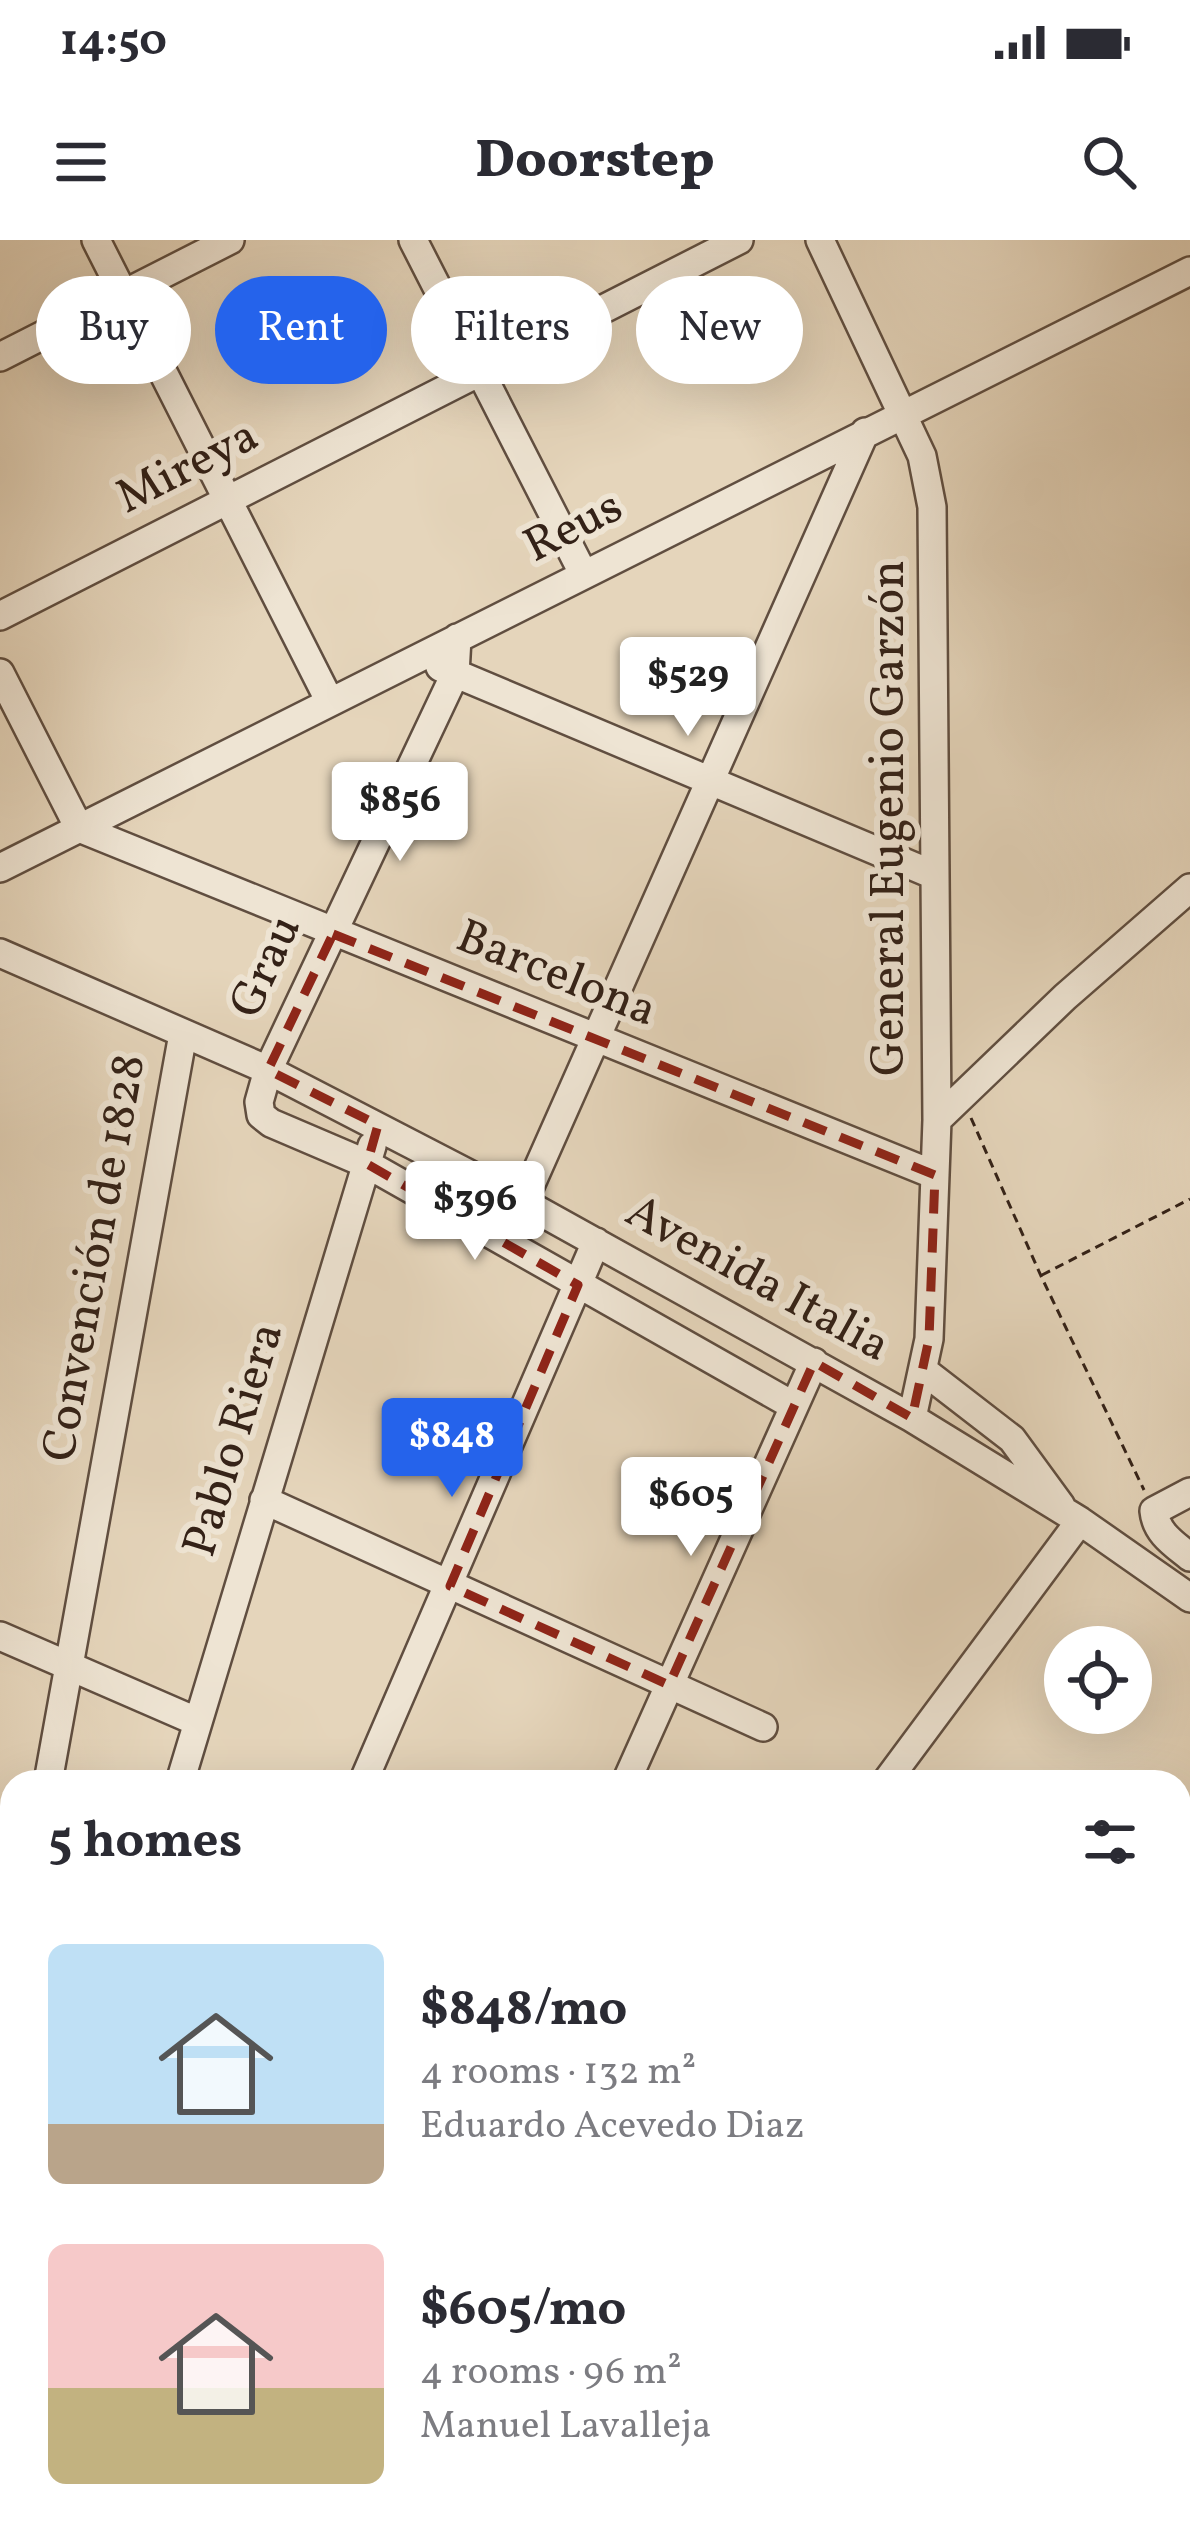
<!DOCTYPE html>
<meta charset="utf-8">
<style>
body{margin:0;font-family:Vollkorn,serif;background:#f7f7f7;color:#2b2b33;height:100vh;display:flex;flex-direction:column;font-size:45px;white-space:nowrap}
*{box-sizing:border-box;margin:0}
p{font-size:39px;color:#7c7c81}
.icon{flex:none;width:66px;height:66px;fill:none;stroke:currentColor;stroke-width:2;stroke-linecap:round;stroke-linejoin:round}
.map{position:relative;flex:1;overflow:hidden}
.details{position:absolute;left:0px;top:1530px;width:1191px;height:768px;display:flex;flex-direction:column;background:#fff;border-radius:36px 36px 0 0;box-shadow:0 12px 48px #0002}
.details>*{flex:none}
.banner{position:absolute;left:36px;top:36px;width:1119px;height:108px;display:flex;gap:24px}
.tools{position:absolute;left:1044px;top:1386px;display:grid;gap:24px}
.tools a{display:grid;place-items:center;width:108px;height:108px;border-radius:50%;background:#fff;box-shadow:0 12px 48px #0002;font-size:60px}
.price{position:absolute;translate:-50% -102px;padding:0 27px;border-radius:12px;background:#fff;color:#222;font-size:39px;line-height:78px;filter:drop-shadow(0 3px 6px #0008)}
.price::after{content:'';position:absolute;left:50%;top:72px;width:36px;height:27px;margin-left:-18px;background:inherit;clip-path:polygon(0 0,100% 0,50% 100%)}
.price.active{background:#2563eb;color:#fff}
ul{padding:0;list-style:none}
li{display:flex;align-items:center;gap:36px;height:300px;padding:0 48px}
li span{display:grid;place-items:center;flex:none;width:336px;height:240px;border-radius:18px;color:#555}
li>.icon{margin-inline-start:auto}
span .icon{width:144px;height:144px;fill:#fffc;stroke-width:1}
li b{font-size:51px}
h2{display:flex;justify-content:space-between;align-items:center;height:144px;padding:0 48px;font-size:51px}
.chip{padding:0 42px;border-radius:54px;background:#fff;box-shadow:0 12px 48px #0002;font-size:42px;line-height:108px}
.chip.active{background:#2563eb;color:#fff}
.status{display:flex;justify-content:space-between;align-items:center;height:84px;padding:0 60px;background:#fff;direction:ltr}
.status svg{height:33px;fill:currentColor}
header{display:flex;justify-content:space-between;align-items:center;height:156px;padding:0 48px;background:#fff;font-size:54px;font-weight:800}
.map>svg:first-child{display:block}
.lines{fill:none;stroke-linecap:round;stroke-linejoin:round}
.minor-casing{stroke:#604e40;stroke-width:32}
.path{stroke:#332117;stroke-width:3;stroke-dasharray:9 6;stroke-linecap:butt}
.minor{stroke:#eee4d3;stroke-width:27}
.marked{fill:none;stroke:#8f2418;stroke-width:9;stroke-dasharray:24 15;stroke-linejoin:round}
.labels{text-anchor:middle;dominant-baseline:central;stroke-width:12;stroke-linejoin:round;paint-order:stroke}
.street-label{font-size:48px;fill:#332117;stroke:#eee4d3}
</style>
<div class="status"><b>14:50</b><svg viewBox="0 0 49 12"><path d="M0 12V9h3v3zM5 12V6h3v6zM10 12V3h3v9zM15 12V0h3v12zM26 1h20v11H26zM47 4h2v5h-2z"/></svg></div>
<header><svg class="icon" aria-label="menu" viewBox="0 0 24 24"><path d="M4 6h16M4 12h16M4 18h16"/></svg>Doorstep<svg class="icon" aria-label="search" viewBox="0 0 24 24"><circle cx="10" cy="10" r="6"/><path d="M15 15l6 6"/></svg></header>
<div class="map">
<svg width="1190" height="2298" viewBox="0 0 1190 2298">
<rect width="100%" height="100%" fill="#e5d5bb"/>
<filter id="stains"><feTurbulence type="fractalNoise" baseFrequency=".00167" numOctaves="4"/><feColorMatrix values="0 0 0 0 .2 0 0 0 0 .09 0 0 0 0 .02 0 0 0 .5 -.17"/></filter>
<radialGradient id="worn" r=".72"><stop offset=".6" stop-color="#630" stop-opacity="0"/><stop offset="1" stop-color="#630" stop-opacity=".3"/></radialGradient>
<g class="lines">
<g class="minor-casing">
<path id="minor" d="M96,0L329,460
M413,0L583,333
M820,0L922,216L932,267L937,880L929,1099L912,1178
M0,117L230,0
M0,376L739,0
M457,398L455,434L268,830L259,862L261,875L271,883L367,924L794,1166
M440,427L934,635
M0,433L79,588L935,935
M0,628L1190,31
M0,713L268,830L523,962L912,1178L1080,1281L1190,1358
M937,880L1065,757L1190,648
M523,962L865,192
M924,1131L1012,1199L1061,1266
M1190,1252L1154,1271C1156,1293 1174,1304 1190,1317
M264,1260L763,1487
M0,1396L198,1482
M48,1542L183,794
M180,1542L372,906
M363,1542L596,1002
M626,1542L814,1122
M886,1542L1080,1281
M0,1604L12,1610
M0,1820L12,1749
M1179,2016L1190,2022
M0,2155L12,2173
M1179,2243L1190,2247
M87,2286L95,2298
M366,2286L393,2298
M547,2286L558,2298
M836,2286L852,2298
M294,2298L299,2286
M1024,2298L1029,2286"/>
</g>
<path class="path" d="M971,878L1041,1036L1144,1250
M1042,1035L1190,959"/>
<use href="#minor" class="minor"/>
</g>
<path class="marked" d="M333,694L935,935L929,1099L912,1178L814,1122L669,1445L450,1346L578,1045L367,924L378,885L268,830Z"/>
<g class="labels">
<g class="street-label">
<text transform="translate(188 228) rotate(-27)">Mireya</text>
<text transform="translate(574 288) rotate(-27)">Reus</text>
<text transform="translate(890 578) rotate(-90)">General Eugenio Garzón</text>
<text transform="translate(267 727) rotate(-65)">Grau</text>
<text transform="translate(556 735) rotate(22)">Barcelona</text>
<text transform="translate(96 1018) rotate(-80)">Convención de 1828</text>
<text transform="translate(757 1040) rotate(29)">Avenida Italia</text>
<text transform="translate(235 1200) rotate(-73)">Pablo Riera</text>
</g>
</g>
<rect width="100%" height="100%" filter="url(#stains)"/>
<rect width="100%" height="100%" fill="url(#worn)"/>
</svg>
<div class="tools">
<a><svg class="icon" aria-label="locate" viewBox="0 0 24 24"><circle cx="12" cy="12" r="6"/><path d="M12 2v4M12 18v4M2 12h4M18 12h4"/></svg></a>
</div>
<b class="price" style="left:688px;top:499px">$529</b>
<b class="price" style="left:400px;top:624px">$856</b>
<b class="price" style="left:475px;top:1023px">$396</b>
<b class="price active" style="left:452px;top:1260px">$848</b>
<b class="price" style="left:691px;top:1319px">$605</b>
<div class="banner">
<a class="chip">Buy</a>
<a class="chip active">Rent</a>
<a class="chip">Filters</a>
<a class="chip">New</a>
</div>
<section class="details">
<h2>5 homes<svg class="icon" aria-label="filters" viewBox="0 0 24 24"><path d="M4 7h16M4 17h16"/><circle cx="9" cy="7" r="2"/><circle cx="15" cy="17" r="2"/></svg></h2>
<ul>
<li><span style="background:linear-gradient(#bfe0f5 75%,#b9a48a 0)"><svg class="icon" aria-label="home" viewBox="0 0 24 24"><path d="M3 11l9-7 9 7M6 9v11h12V9"/></svg></span><div><b>$848/mo</b><p>4 rooms · 132 m²</p><p>Eduardo Acevedo Diaz</p></div></li>
<li><span style="background:linear-gradient(#f6c9c9 60%,#c2b280 0)"><svg class="icon" aria-label="home" viewBox="0 0 24 24"><path d="M3 11l9-7 9 7M6 9v11h12V9"/></svg></span><div><b>$605/mo</b><p>4 rooms · 96 m²</p><p>Manuel Lavalleja</p></div></li>
</ul>
</section>
</div>
